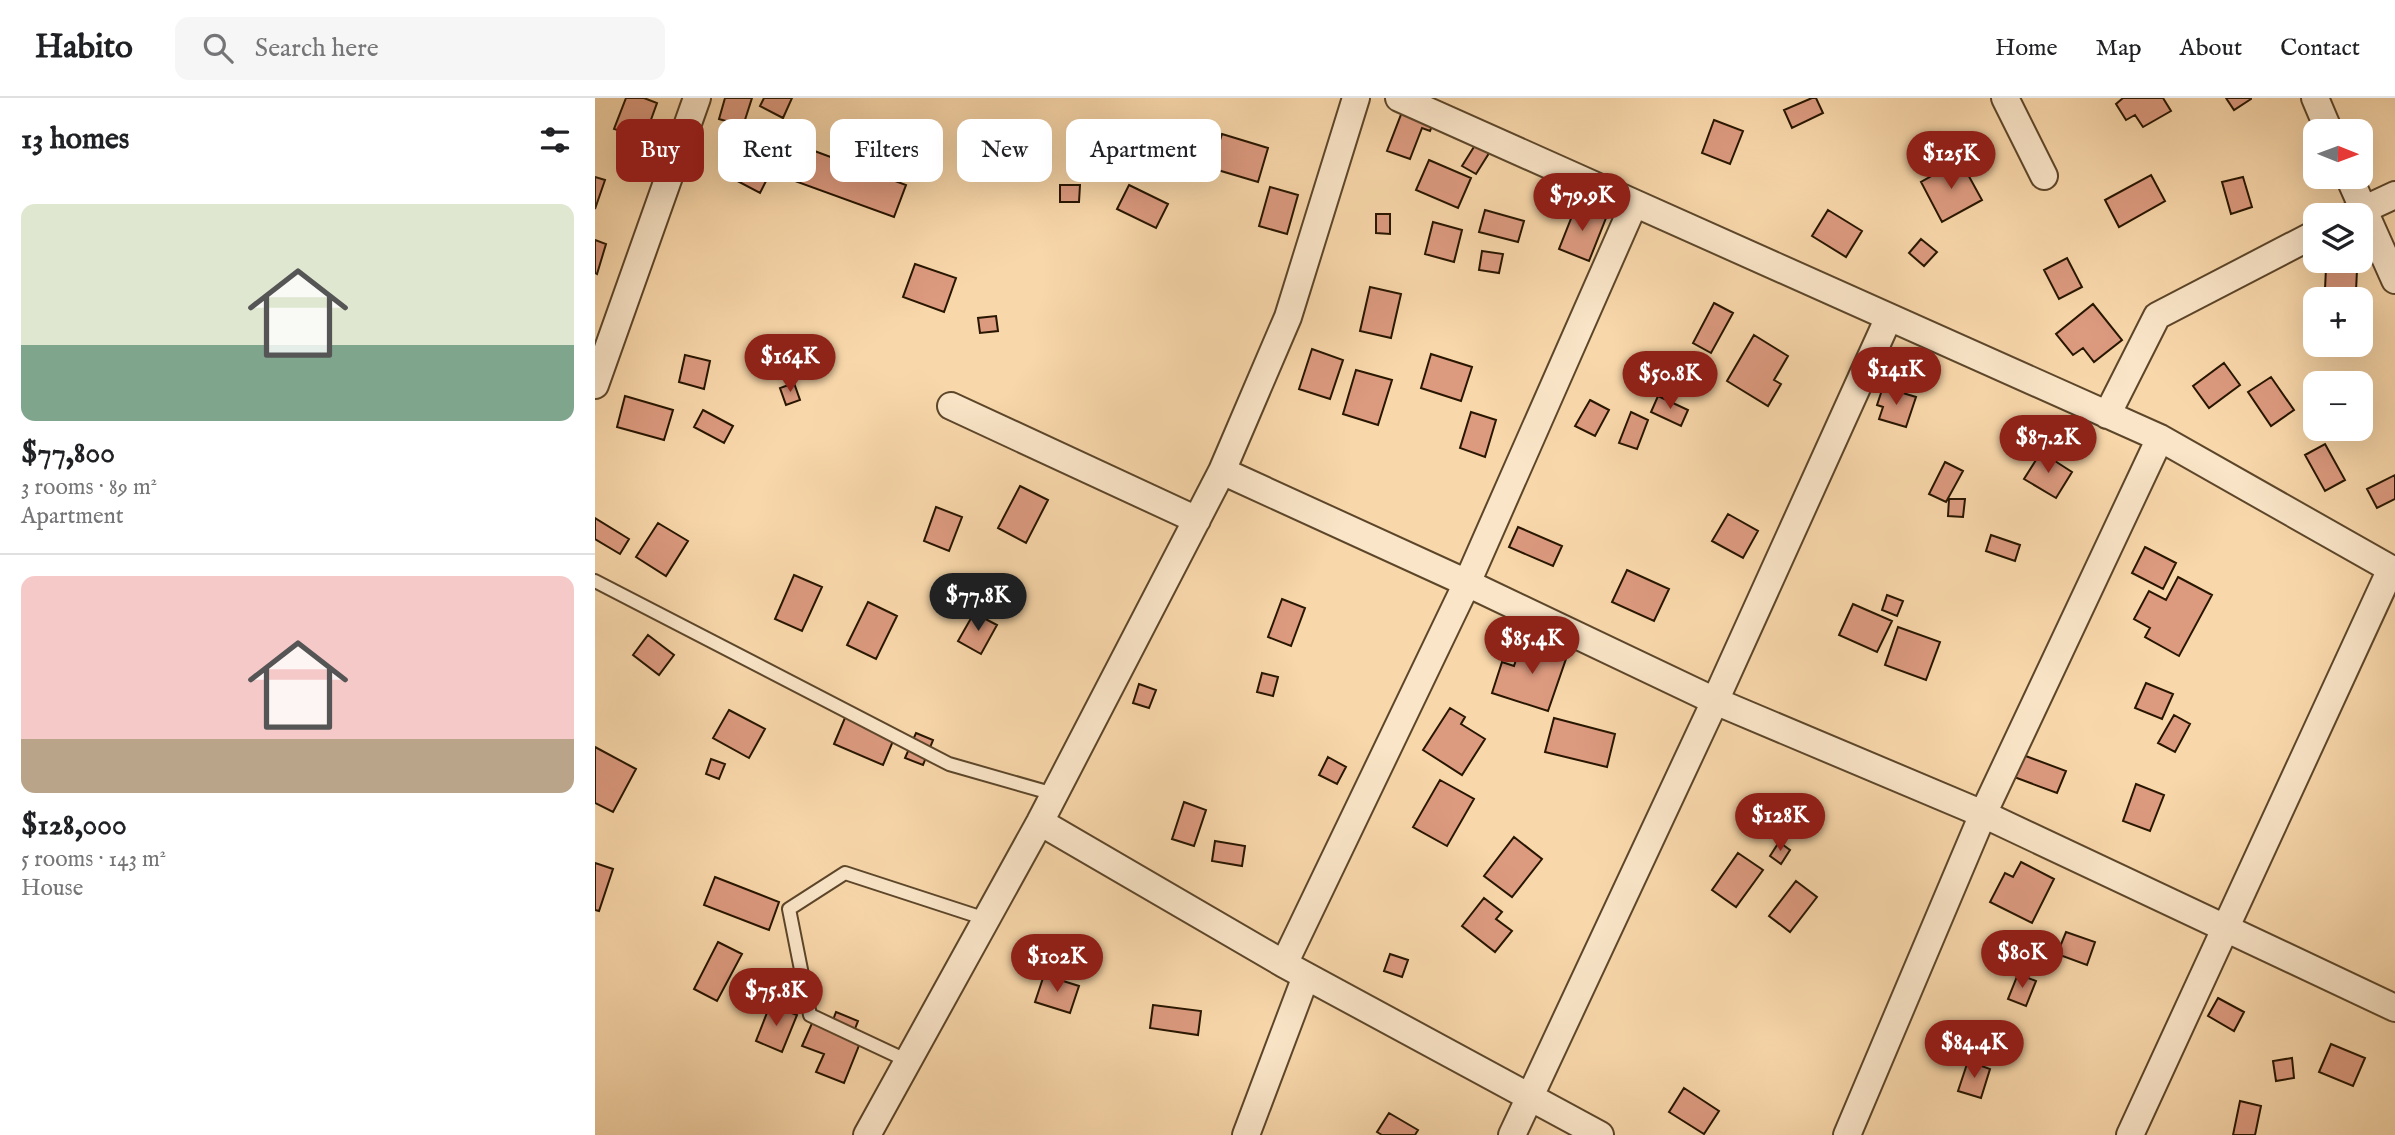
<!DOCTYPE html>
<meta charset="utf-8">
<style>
body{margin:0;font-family:"IM FELL English",serif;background:#f6f6f6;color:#202124;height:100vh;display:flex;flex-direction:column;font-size:26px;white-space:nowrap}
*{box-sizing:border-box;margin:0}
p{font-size:23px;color:#757577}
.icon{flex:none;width:38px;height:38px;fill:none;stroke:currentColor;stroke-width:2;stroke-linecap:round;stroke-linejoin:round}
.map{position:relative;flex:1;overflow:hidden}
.details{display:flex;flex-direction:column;background:#fff;width:595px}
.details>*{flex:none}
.banner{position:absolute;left:21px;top:21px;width:665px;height:63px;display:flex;gap:14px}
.needle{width:46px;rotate:91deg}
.fabs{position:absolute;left:1708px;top:21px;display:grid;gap:14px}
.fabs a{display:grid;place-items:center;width:70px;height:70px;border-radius:14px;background:#fff;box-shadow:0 7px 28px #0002;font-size:35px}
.price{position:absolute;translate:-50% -60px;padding:0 16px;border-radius:24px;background:#8f2418;color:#fff;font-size:23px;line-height:46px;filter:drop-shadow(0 2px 4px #0008)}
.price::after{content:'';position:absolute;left:50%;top:42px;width:21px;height:16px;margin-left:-10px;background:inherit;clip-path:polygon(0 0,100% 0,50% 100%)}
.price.active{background:#222;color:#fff}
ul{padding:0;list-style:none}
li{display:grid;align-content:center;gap:14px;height:371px;padding:0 21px}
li+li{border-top:2px solid #e0e0e0}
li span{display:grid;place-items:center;height:217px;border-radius:14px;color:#555}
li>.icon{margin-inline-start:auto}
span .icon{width:126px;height:126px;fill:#fffc;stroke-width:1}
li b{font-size:30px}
h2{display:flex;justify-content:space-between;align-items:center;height:84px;padding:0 21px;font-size:30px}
.tag{padding:0 24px;border-radius:14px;background:#fff;box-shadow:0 7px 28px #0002;font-size:24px;line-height:63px}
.tag.active{background:#8f2418;color:#fff}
header{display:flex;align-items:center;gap:42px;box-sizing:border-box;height:98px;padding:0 35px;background:#fff;border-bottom:2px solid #e0e0e0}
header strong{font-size:33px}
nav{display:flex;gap:38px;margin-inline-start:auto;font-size:24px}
.search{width:490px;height:63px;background:#f6f6f6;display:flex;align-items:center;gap:18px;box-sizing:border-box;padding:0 24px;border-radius:14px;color:#757577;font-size:26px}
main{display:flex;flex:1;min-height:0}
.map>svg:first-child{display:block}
.building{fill:#dc9a7f;stroke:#281600;stroke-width:2}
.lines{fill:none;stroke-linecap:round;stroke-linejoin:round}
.service-casing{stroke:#5c462a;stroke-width:16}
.minor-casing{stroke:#5c462a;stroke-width:30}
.service{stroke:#fae5c8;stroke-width:12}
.minor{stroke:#fae5c8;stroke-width:26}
</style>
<header>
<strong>Habito</strong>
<div class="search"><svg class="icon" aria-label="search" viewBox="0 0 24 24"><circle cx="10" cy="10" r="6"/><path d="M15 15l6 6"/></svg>Search here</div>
<nav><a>Home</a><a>Map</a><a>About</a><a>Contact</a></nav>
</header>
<main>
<section class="details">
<h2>13 homes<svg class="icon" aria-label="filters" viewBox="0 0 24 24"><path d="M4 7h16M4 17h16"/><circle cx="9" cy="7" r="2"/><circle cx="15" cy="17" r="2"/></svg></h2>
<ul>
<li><span style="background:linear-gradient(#dfe7d0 65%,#7fa58c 0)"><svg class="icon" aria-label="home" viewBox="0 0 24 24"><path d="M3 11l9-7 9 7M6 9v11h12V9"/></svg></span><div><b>$77,800</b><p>3 rooms · 89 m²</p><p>Apartment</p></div></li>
<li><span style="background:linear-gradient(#f6c9c9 75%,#b9a48a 0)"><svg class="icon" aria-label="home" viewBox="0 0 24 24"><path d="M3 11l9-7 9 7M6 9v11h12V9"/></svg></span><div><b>$128,000</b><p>5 rooms · 143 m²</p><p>House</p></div></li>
</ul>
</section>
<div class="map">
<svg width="1800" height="1037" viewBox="0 0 1800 1037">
<rect width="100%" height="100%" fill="#f8d7aa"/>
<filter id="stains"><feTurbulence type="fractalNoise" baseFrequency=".00286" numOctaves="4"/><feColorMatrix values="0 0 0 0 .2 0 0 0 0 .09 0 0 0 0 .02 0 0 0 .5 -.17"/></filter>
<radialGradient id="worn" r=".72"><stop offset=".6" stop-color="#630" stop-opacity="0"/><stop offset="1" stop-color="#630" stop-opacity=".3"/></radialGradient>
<path class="building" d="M31,0H49L62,5L49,41L19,31Z
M130,0H157L148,28L124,21Z
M169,0H197L188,20L165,8Z
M1217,0H1221L1228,15L1197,30L1189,12Z
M1528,0H1568L1576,13L1548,29L1540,17L1531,22L1521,6Z
M1631,0H1656V1L1639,12Z
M812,1L843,13L835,33L827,30L815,61L792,53Z
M1119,22L1148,33L1135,66L1107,55Z
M627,36L673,50L663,84L616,70Z
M148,44L182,61L165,95L131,77Z
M882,44L896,52L881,76L867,68Z
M198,45L311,87L299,119L186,78Z
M834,62L876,80L863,110L821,92Z
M1365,62L1387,102L1347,124L1326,84Z
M1556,77L1570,103L1524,129L1510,102Z
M0,79L10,82L0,111Z
M1648,79L1657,109L1636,116L1627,84Z
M465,87H485L484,104H465Z
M534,87L573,106L561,130L522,111Z
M675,89L703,97L692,136L664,128Z
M981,108L1011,120L994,163L964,151Z
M890,112L929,123L923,144L884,134Z
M1233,112L1267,133L1251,159L1217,138Z
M781,116H795V136L781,135Z
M838,124L867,132L859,164L830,156Z
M1326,141L1342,154L1329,168L1314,155Z
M0,142L11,146L2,176L0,175Z
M887,153L908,156L904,175L884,172Z
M1472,160L1487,189L1464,201L1449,172Z
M320,166L361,180L349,214L308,199Z
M1731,170L1762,172L1761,193L1730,191Z
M775,189L806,196L796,240L765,233Z
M1119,205L1138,215L1116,255L1098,245Z
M1498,206L1527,242L1499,264L1488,250L1478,257L1461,236Z
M401,218L403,233L385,235L383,220Z
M1159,237L1193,258L1179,282L1186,286L1173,308L1132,283Z
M717,251L748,262L735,301L704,291Z
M836,256L877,269L866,303L826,290Z
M90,257L115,263L109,291L84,284Z
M1629,265L1645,287L1614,310L1598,288Z
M761,272L797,282L783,327L748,316Z
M1676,279L1699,312L1676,328L1653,294Z
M199,285L205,302L191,307L185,290Z
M1288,289L1321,299L1311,329L1284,321L1288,309L1282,307Z
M30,298L78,312L69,342L22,329Z
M1063,298L1093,312L1086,328L1056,314Z
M995,302L1014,312L1000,338L980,328Z
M108,312L138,328L129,345L99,329Z
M876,314L901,322L890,359L865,350Z
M1036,314L1053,322L1042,351L1024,345Z
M1730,346L1750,382L1730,393L1710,357Z
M1446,354L1477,374L1461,400L1429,381Z
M1350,364L1368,373L1351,404L1334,396Z
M1800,377V401L1782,410L1772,391Z
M425,388L453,402L431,445L403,430Z
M1354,401H1370L1368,419L1353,418Z
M341,409L367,419L354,453L329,443Z
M1133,416L1163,433L1148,460L1117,443Z
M0,420L34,441L25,456L0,441Z
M63,425L93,443L71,478L41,459Z
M923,429L967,448L958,468L914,449Z
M1396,437L1425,447L1420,463L1391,453Z
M1550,449L1581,465L1568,491L1537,475Z
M1032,472L1074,491L1059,523L1017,504Z
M199,477L227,489L207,533L180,521Z
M1583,479L1617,497L1584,558L1550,539L1555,530L1539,521L1554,493L1571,502Z
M1292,497L1308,503L1302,518L1287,512Z
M687,501L710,510L696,548L673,539Z
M273,504L302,518L281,561L252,547Z
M1258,506L1297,523L1282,554L1244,537Z
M379,515L402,527L386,556L363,543Z
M1303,529L1345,544L1331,582L1290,567Z
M53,537L79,557L64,577L38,557Z
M935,542L973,555L953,613L897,595L907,564L919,568L924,553L930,555Z
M667,575L683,579L678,598L662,594Z
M1551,585L1578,596L1567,621L1540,610Z
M544,586L561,592L554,610L538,605Z
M855,610L870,619L866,626L890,641L867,677L828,652Z
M134,612L170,631L154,660L118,640Z
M252,615L301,636L288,667L239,646Z
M1579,617L1595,626L1580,654L1563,645Z
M959,620L1020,636L1012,669L950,654Z
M321,635L338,642L328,667L310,660Z
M0,649L41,671L18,714L0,705Z
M1428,657L1471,673L1462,695L1419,679Z
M733,659L751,669L742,686L724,677Z
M116,661L130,666L124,681L111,676Z
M845,682L879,701L852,748L818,729Z
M1541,686L1569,697L1555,733L1528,723Z
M589,704L611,712L599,748L577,741Z
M919,739L947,761L917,799L889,778Z
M620,743L650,748L647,768L617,763Z
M1184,744L1195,752L1186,766L1175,758Z
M1143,755L1168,772L1141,809L1117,792Z
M1426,764L1459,781L1437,825L1395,804L1410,775L1418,779Z
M0,765L18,771L4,813L0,812Z
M120,779L184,804L174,832L109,807Z
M1201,783L1222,799L1195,834L1174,818Z
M889,800L907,814L901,821L917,833L900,854L867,828Z
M1471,834L1500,844L1492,867L1462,856Z
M123,844L147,856L122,903L99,891Z
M795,856L813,862L807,879L789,873Z
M1423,876L1441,883L1431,908L1413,901Z
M449,877L484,888L475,915L440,904Z
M1623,900L1649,914L1639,933L1613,918Z
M175,907L202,917L187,954L161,943Z
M558,907L606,913L603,937L555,930Z
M241,914L263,923L256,941L265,945L249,985L221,974L229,956L207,948L218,923L235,930Z
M1736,946L1770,960L1758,988L1724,974Z
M1697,960L1699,980L1681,983L1678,963Z
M1373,963L1395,971L1386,1000L1363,993Z
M1089,990L1124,1013L1109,1036L1074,1014Z
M1645,1003L1666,1008L1660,1037H1638Z
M794,1015L823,1032L820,1037H787L782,1034Z"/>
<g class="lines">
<g class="service-casing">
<path id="service" d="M0,483L354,666L459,696
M313,963L215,917L194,811L250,775L391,821"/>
</g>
<g class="minor-casing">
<path id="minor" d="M804,0L1565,340L1796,471L1535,1037
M1410,0L1449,78
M1720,0L1734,33
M1754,79L1800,182
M1757,117L1800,97
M0,287L102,0
M356,308L602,422
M1512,317L1562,218L1720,136
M627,373L872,485L1120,603L1388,716L1800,910
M445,724L689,866L1005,1037
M689,866L872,485L1039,106
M272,1037L445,724L627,373L693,219L761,0
M651,1037L711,878
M917,1037L1120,603L1294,219
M1252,1037L1388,716L1565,340"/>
</g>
<use href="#service" class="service"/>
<use href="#minor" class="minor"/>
</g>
<rect width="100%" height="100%" filter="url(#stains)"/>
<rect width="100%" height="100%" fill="url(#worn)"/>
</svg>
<div class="fabs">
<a><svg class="needle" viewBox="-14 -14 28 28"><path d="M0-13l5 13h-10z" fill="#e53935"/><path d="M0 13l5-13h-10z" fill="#757577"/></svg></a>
<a><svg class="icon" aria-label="layers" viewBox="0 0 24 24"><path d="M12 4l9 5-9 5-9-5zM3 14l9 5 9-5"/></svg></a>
<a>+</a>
<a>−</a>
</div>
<b class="price" style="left:1356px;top:93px">$125K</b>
<b class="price" style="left:987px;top:135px">$79.9K</b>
<b class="price" style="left:195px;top:296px">$164K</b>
<b class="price" style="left:1301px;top:309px">$141K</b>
<b class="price" style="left:1075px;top:313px">$50.8K</b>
<b class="price" style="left:1453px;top:377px">$87.2K</b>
<b class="price active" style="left:383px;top:535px">$77.8K</b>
<b class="price" style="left:937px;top:578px">$85.4K</b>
<b class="price" style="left:1185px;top:755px">$128K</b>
<b class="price" style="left:1427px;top:892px">$80K</b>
<b class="price" style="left:462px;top:896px">$102K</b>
<b class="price" style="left:181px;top:930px">$75.8K</b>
<b class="price" style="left:1379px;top:982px">$84.4K</b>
<div class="banner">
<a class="tag active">Buy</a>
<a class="tag">Rent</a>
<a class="tag">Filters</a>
<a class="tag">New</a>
<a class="tag">Apartment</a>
</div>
</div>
</main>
